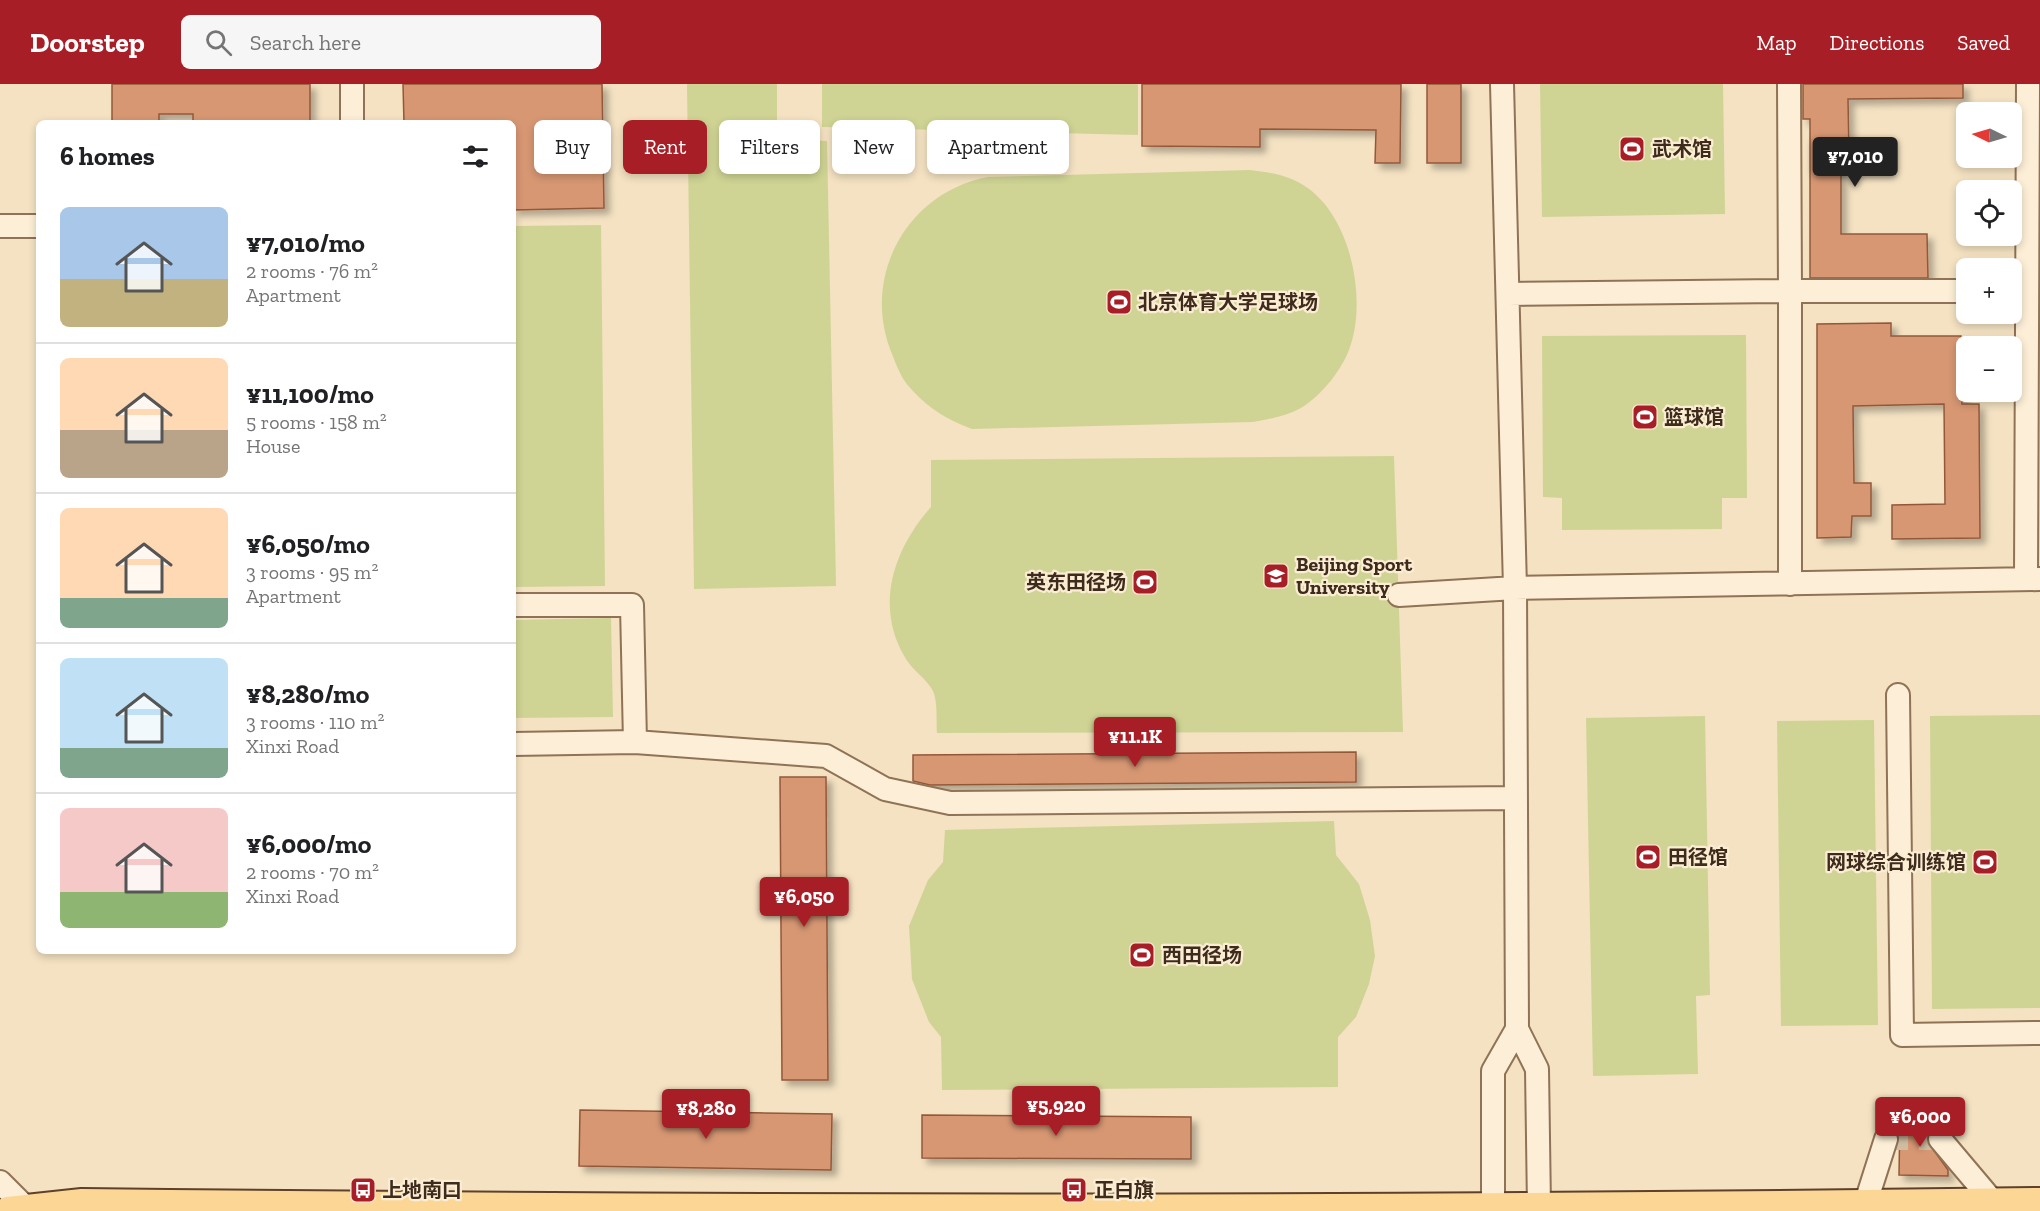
<!DOCTYPE html>
<meta charset="utf-8">
<style>
body{margin:0;font-family:"Zilla Slab","Noto Sans SC",serif;background:#f6f6f6;color:#202124;height:100vh;display:flex;flex-direction:column;font-size:22px;white-space:nowrap}
*{box-sizing:border-box;margin:0}
p{font-size:20px;color:#757577}
.icon{flex:none;width:33px;height:33px;fill:none;stroke:currentColor;stroke-width:2;stroke-linecap:round;stroke-linejoin:round}
.map{position:relative;flex:1;overflow:hidden}
.drawer{position:absolute;left:36px;top:36px;width:480px;height:834px;display:flex;flex-direction:column;background:#fff;border-radius:9px;box-shadow:0 3px 9px #0003}
.drawer>*{flex:none}
.banner{position:absolute;left:534px;top:36px;width:570px;height:54px;display:flex;gap:12px}
.needle{width:39px;rotate:275deg}
.buttons{position:absolute;left:1956px;top:18px;display:grid;gap:12px}
.buttons a{display:grid;place-items:center;width:66px;height:66px;border-radius:9px;background:#fff;box-shadow:0 3px 9px #0003;font-size:30px}
.price{position:absolute;translate:-50% -51px;padding:0 14px;border-radius:6px;background:#a81e26;color:#fff;font-size:20px;line-height:39px;filter:drop-shadow(0 2px 3px #0008)}
.price::after{content:'';position:absolute;left:50%;top:36px;width:18px;height:14px;margin-left:-9px;background:inherit;clip-path:polygon(0 0,100% 0,50% 100%)}
.price.current{background:#222;color:#fff}
ul{padding:0;list-style:none}
li{display:flex;align-items:center;gap:18px;height:150px;padding:0 24px}
li+li{border-top:2px solid #e0e0e0}
li span{display:grid;place-items:center;flex:none;width:168px;height:120px;border-radius:9px;color:#555}
li>.icon{margin-inline-start:auto}
span .icon{width:72px;height:72px;fill:#fffc;stroke-width:1}
li b{font-size:26px}
h2{display:flex;justify-content:space-between;align-items:center;height:72px;padding:0 24px;font-size:26px}
.pill{padding:0 21px;border-radius:9px;background:#fff;box-shadow:0 3px 9px #0003;font-size:21px;line-height:54px}
.pill.current{background:#a81e26;color:#fff}
header{display:flex;align-items:center;gap:36px;box-sizing:border-box;height:84px;padding:0 30px;background:#a81e26;color:#fff}
header strong{font-size:28px}
nav{display:flex;gap:33px;margin-inline-start:auto;font-size:21px}
.search{width:420px;height:54px;background:#f6f6f6;display:flex;align-items:center;gap:15px;box-sizing:border-box;padding:0 21px;border-radius:9px;color:#757577;font-size:22px}
.map>svg:first-child{display:block}
.grass{fill:#cfd494}
.building{fill:#d79773;stroke:#935839;stroke-width:1.5;filter:url(#shadow)}
.lines{fill:none;stroke-linecap:round;stroke-linejoin:round}
.minor-tunnel{stroke:#d0bda1;stroke-width:22;stroke-dasharray:22 11;stroke-linecap:butt}
.minor-casing{stroke:#907256;stroke-width:26}
.major-casing{stroke:#5e402b;stroke-width:32}
.minor{stroke:#fdefd7;stroke-width:22}
.major{stroke:#fbd695;stroke-width:28}
.labels{text-anchor:middle;dominant-baseline:central;stroke-width:4.5;stroke-linejoin:round;paint-order:stroke}
.poi-label{font-size:20px;font-weight:bold;fill:#3e2b1c;stroke:#faedd3;text-anchor:start}
</style>
<header>
<strong>Doorstep</strong>
<div class="search"><svg class="icon" aria-label="search" viewBox="0 0 24 24"><circle cx="10" cy="10" r="6"/><path d="M15 15l6 6"/></svg>Search here</div>
<nav><a>Map</a><a>Directions</a><a>Saved</a></nav>
</header>
<div class="map">
<svg width="2040" height="1127" viewBox="0 0 2040 1127">
<defs>
<filter id="shadow"><feDropShadow dx="5.5" dy="5.5" stdDeviation="3" flood-color="#0004"/></filter>
</defs>
<rect width="100%" height="100%" fill="#f4e2c2"/>
<path class="grass" d="M687,0H777V55L827,57L836,502L694,505Z
M822,0H1138V51L822,43Z
M1540,0H1723L1725,130L1542,133Z
M1250,86C1267,88 1282,90 1298,98C1349,124 1367,210 1351,260C1344,284 1322,311 1301,324C1287,332 1269,335 1253,338L972,345C948,336 929,325 912,306C902,296 897,283 892,270C860,193 907,108 988,93Z
M601,141L605,502L513,503V142Z
M1746,251L1747,414H1722V445L1562,446V414L1543,413L1542,252Z
M1394,372L1403,648L937,649C936,637 938,618 933,607C927,595 913,587 906,575C874,523 893,466 931,423V376Z
M611,534L613,633L513,634V536Z
M2040,631V924L1932,925L1930,632Z
M1705,632L1710,911L1696,912L1698,990L1593,992L1586,634Z
M1874,636L1878,941L1781,942L1777,637Z
M1334,737L1336,771L1359,800L1370,836L1375,872L1369,900L1356,933L1338,953V1003L942,1006L941,953L929,938L912,895L909,842L928,796L943,778L945,746Z"/>
<path class="building" d="M112,0H310V39H193V30H159V39H112Z
M403,0H602L604,124L513,126V39H404Z
M1142,0H1401L1400,79H1375L1376,46L1260,45V63L1142,62Z
M1427,0H1461V79H1427Z
M1803,0H1963V14L1848,15L1849,72H1841V150H1927L1928,194H1810V35H1803Z
M1891,239V252H1961L1962,320H1979L1980,454L1892,455V421L1945,420L1944,320L1853,322L1854,399H1871V432H1852L1851,453L1817,454V240Z
M1356,668V698L930,701L913,697V671Z
M780,693H826L828,996H782Z
M580,1026L832,1030L831,1086L579,1082Z
M922,1031L1191,1033V1075L922,1074Z
M1900,1034L1949,1035V1045L1938,1042L1932,1044L1927,1057L1948,1086V1092L1899,1091Z"/>
<g class="lines">
<path class="minor-tunnel" d="M1886,1055H1940"/>
<g class="minor-casing">
<path id="minor" d="M352,0V39
M1502,0L1515,504L1517,945L1537,985L1539,1123
M1789,0L1790,207H1966
M0,142H39
M1508,210L1790,207V500
M2026,495L2028,0
M1399,511L1515,504L2040,495
M513,521H632L635,658L513,660
M1898,611L1902,951L2040,949
M635,658L826,672L885,705L950,719L1515,714
M1940,1055L1994,1119
M0,1098L27,1125
M1865,1121L1886,1055
M1493,1123V987L1517,945"/>
</g>
<g class="major-casing">
<path id="major" d="M8,1127L82,1119C735,1126 1388,1127 2040,1118"/>
</g>
<use href="#minor" class="minor"/>
<use href="#major" class="major"/>
</g>
<defs>
<g id="stadium-square" transform="scale(1.35)"><rect x="-9" y="-9" width="18" height="18" rx="4" fill="#a81e26" stroke="#faedd3"/><path d="M0-5a6.5 5 0 1 0 0 10a6.5 5 0 1 0 0-10ZM-3.5-1.8h7v3.6h-7Z" fill="#fff"/></g>
<g id="university-square" transform="scale(1.35)"><rect x="-9" y="-9" width="18" height="18" rx="4" fill="#a81e26" stroke="#faedd3"/><path d="M0-5L7-2L0 1L-7-2ZM-4 1L0 2.5L4 1V4Q0 6-4 4Z" fill="#fff"/></g>
<g id="bus-square" transform="scale(1.35)"><rect x="-9" y="-9" width="18" height="18" rx="4" fill="#a81e26" stroke="#faedd3"/><path d="M-5-6H5V4H4V6H2V4H-2V6H-4V4H-5ZM-3.5-4V0h7V-4ZM-3.5 1.2v1.5H-2V1.2ZM2 1.2v1.5H3.5V1.2Z" fill="#fff"/></g>
</defs>
<g fill-rule="evenodd">
<use href="#stadium-square" x="1632" y="65"/>
<use href="#stadium-square" x="1119" y="218"/>
<use href="#stadium-square" x="1645" y="333"/>
<use href="#university-square" x="1276" y="492"/>
<use href="#stadium-square" x="1145" y="498"/>
<use href="#stadium-square" x="1648" y="773"/>
<use href="#stadium-square" x="1985" y="778"/>
<use href="#stadium-square" x="1142" y="871"/>
<use href="#bus-square" x="363" y="1106"/>
<use href="#bus-square" x="1074" y="1106"/>
</g>
<g class="labels">
<g class="poi-label">
<text x="1652" y="65">武术馆</text>
<text x="1138" y="218">北京体育大学足球场</text>
<text x="1664" y="333">篮球馆</text>
<text x="1296" y="480">Beijing Sport<tspan x="1296" dy="23">University</tspan></text>
<text x="1126" y="498" text-anchor="end">英东田径场</text>
<text x="1668" y="773">田径馆</text>
<text x="1966" y="778" text-anchor="end">网球综合训练馆</text>
<text x="1162" y="871">西田径场</text>
<text x="382" y="1106">上地南口</text>
<text x="1094" y="1106">正白旗</text>
</g>
</g>
</svg>
<div class="buttons">
<a><svg class="needle" viewBox="-14 -14 28 28"><path d="M0-13l5 13h-10z" fill="#e53935"/><path d="M0 13l5-13h-10z" fill="#757577"/></svg></a>
<a><svg class="icon" aria-label="locate" viewBox="0 0 24 24"><circle cx="12" cy="12" r="6"/><path d="M12 2v4M12 18v4M2 12h4M18 12h4"/></svg></a>
<a>+</a>
<a>−</a>
</div>
<b class="price current" style="left:1855px;top:104px">¥7,010</b>
<b class="price" style="left:1135px;top:684px">¥11.1K</b>
<b class="price" style="left:804px;top:844px">¥6,050</b>
<b class="price" style="left:1056px;top:1053px">¥5,920</b>
<b class="price" style="left:706px;top:1056px">¥8,280</b>
<b class="price" style="left:1920px;top:1064px">¥6,000</b>
<div class="banner">
<a class="pill">Buy</a>
<a class="pill current">Rent</a>
<a class="pill">Filters</a>
<a class="pill">New</a>
<a class="pill">Apartment</a>
</div>
<section class="drawer">
<h2>6 homes<svg class="icon" aria-label="filters" viewBox="0 0 24 24"><path d="M4 7h16M4 17h16"/><circle cx="9" cy="7" r="2"/><circle cx="15" cy="17" r="2"/></svg></h2>
<ul>
<li><span style="background:linear-gradient(#a9c7e8 60%,#c2b280 0)"><svg class="icon" aria-label="home" viewBox="0 0 24 24"><path d="M3 11l9-7 9 7M6 9v11h12V9"/></svg></span><div><b>¥7,010/mo</b><p>2 rooms · 76 m²</p><p>Apartment</p></div></li>
<li><span style="background:linear-gradient(#ffd9b3 60%,#b9a48a 0)"><svg class="icon" aria-label="home" viewBox="0 0 24 24"><path d="M3 11l9-7 9 7M6 9v11h12V9"/></svg></span><div><b>¥11,100/mo</b><p>5 rooms · 158 m²</p><p>House</p></div></li>
<li><span style="background:linear-gradient(#ffd9b3 75%,#7fa58c 0)"><svg class="icon" aria-label="home" viewBox="0 0 24 24"><path d="M3 11l9-7 9 7M6 9v11h12V9"/></svg></span><div><b>¥6,050/mo</b><p>3 rooms · 95 m²</p><p>Apartment</p></div></li>
<li><span style="background:linear-gradient(#bfe0f5 75%,#7fa58c 0)"><svg class="icon" aria-label="home" viewBox="0 0 24 24"><path d="M3 11l9-7 9 7M6 9v11h12V9"/></svg></span><div><b>¥8,280/mo</b><p>3 rooms · 110 m²</p><p>Xinxi Road</p></div></li>
<li><span style="background:linear-gradient(#f6c9c9 70%,#8fb573 0)"><svg class="icon" aria-label="home" viewBox="0 0 24 24"><path d="M3 11l9-7 9 7M6 9v11h12V9"/></svg></span><div><b>¥6,000/mo</b><p>2 rooms · 70 m²</p><p>Xinxi Road</p></div></li>
</ul>
</section>
</div>
